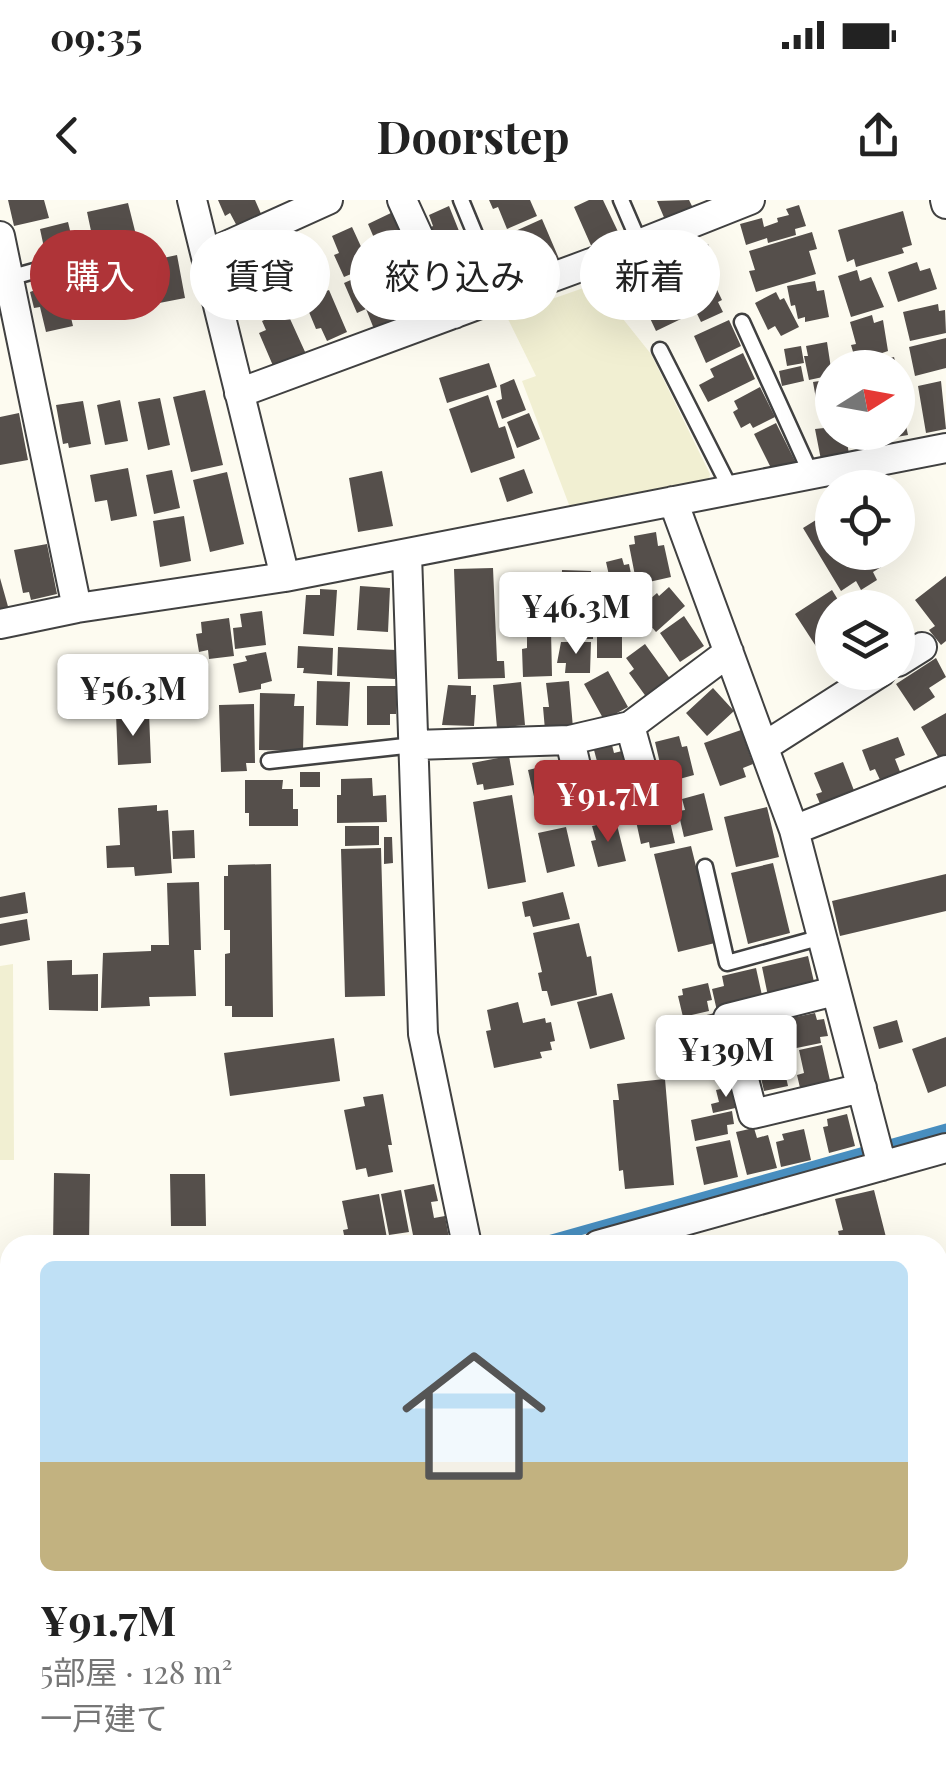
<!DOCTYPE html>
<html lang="ja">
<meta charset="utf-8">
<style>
body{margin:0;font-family:"Playfair Display","Noto Sans JP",serif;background:#f6f6f6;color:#222;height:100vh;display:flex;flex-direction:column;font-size:38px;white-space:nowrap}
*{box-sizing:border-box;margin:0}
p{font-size:32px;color:#767676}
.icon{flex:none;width:55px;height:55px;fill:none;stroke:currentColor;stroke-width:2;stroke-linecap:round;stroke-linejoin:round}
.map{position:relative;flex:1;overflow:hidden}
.drawer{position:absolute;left:0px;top:1035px;width:948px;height:550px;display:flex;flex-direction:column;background:#fff;border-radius:30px 30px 0 0;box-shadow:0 10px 40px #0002}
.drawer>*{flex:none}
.top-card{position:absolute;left:30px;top:30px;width:888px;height:90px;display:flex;gap:20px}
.needle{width:65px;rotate:79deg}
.fabs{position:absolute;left:815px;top:150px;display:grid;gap:20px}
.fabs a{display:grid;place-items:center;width:100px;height:100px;border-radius:50%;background:#fff;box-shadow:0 10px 40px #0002;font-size:50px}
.price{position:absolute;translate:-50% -85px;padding:0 22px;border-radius:10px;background:#fff;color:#222;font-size:32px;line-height:65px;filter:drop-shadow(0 2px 5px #0008)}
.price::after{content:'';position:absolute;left:50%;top:60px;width:30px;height:22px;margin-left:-15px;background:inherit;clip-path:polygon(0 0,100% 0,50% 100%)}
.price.current{background:#af3438;color:#fff}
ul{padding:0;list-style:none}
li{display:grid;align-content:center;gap:20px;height:530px;padding:0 40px}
li span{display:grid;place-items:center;height:310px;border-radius:15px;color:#555}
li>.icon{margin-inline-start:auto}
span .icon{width:180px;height:180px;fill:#fffc;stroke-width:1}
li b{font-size:42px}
.chip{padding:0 35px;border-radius:45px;background:#fff;box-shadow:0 10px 40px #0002;font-size:35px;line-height:90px}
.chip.current{background:#af3438;color:#fff}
.status{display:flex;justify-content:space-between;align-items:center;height:70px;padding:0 50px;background:#fff;direction:ltr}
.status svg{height:28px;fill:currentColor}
header{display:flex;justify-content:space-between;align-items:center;height:130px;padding:0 40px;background:#fff;font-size:45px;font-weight:700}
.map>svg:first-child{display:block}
.farmland{fill:#f1efd2}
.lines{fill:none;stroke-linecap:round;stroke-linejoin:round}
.stream{stroke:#488ebf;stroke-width:9}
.building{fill:#554f4b}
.service-casing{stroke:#414141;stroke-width:19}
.minor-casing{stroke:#414141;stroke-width:32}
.service{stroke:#fff;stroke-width:14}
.minor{stroke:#fff;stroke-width:28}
</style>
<div class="status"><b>09:35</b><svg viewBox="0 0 49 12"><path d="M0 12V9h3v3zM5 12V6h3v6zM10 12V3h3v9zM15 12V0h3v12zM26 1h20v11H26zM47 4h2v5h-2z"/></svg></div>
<header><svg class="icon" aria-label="back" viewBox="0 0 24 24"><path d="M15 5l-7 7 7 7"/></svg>Doorstep<svg class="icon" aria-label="share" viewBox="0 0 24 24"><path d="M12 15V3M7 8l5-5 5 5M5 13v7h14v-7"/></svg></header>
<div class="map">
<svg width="946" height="1585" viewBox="0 0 946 1585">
<rect width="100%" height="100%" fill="#fdfbf0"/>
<path class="farmland" d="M595,84L651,154L710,274L708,283L571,310L522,181L536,176L506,115Z
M13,764L14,960H0V766Z
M10,1270V1511L0,1508V1272Z"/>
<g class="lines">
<path class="stream" d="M530,1045L946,928
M0,1192L10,1189"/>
</g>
<path class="building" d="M8,0H44L49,18L14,26Z
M218,0H255L262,16L238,28L230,13L225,16Z
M489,0H530L537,16L507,29L498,7L493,9Z
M589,0H603L621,38L593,50L574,7Z
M689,0L694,10L666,22L657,1Z
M128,3L136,35L94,45L87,12Z
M799,5L806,26L795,29L796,35L768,43L767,38L746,45L740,24L762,18L764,27L778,22L777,18L789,15L786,9Z
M449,6L465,46L441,57L429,28L433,26L429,15Z
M903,11L912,45L902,48L904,53L856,67L854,59L847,62L838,30Z
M393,12L410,49L384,61L368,24Z
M542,19L560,61L523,77L514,58L521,54L511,33Z
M68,22L75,51L46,57L40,29Z
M352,27L370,66L344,77L334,55L339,53L332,36Z
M812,32L817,49L809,51L816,74L756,92L749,71L755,70L749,51Z
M299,39L304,48L311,45L329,84L302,97L292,76L281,82L268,54Z
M708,44L715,60L664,83L654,61L680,50L683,55Z
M262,51L283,96L271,102L268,97L249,107L234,75L240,71L236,63Z
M177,55L185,98L149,105L140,63Z
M413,59L418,72L423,70L434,94L429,96L434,106L408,117L388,71Z
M917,62L920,71L930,68L937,89L898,102L888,72Z
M81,68L86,90L69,95L65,72Z
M118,68L126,110L96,116L88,74Z
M707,69L722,100L718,102L723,112L701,122L681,81Z
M857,70L860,81L871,77L884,107L851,117L838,76Z
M371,71L394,120L374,129L366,109L357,113L344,83Z
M62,80L73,126L46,132L40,107L34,108L30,92Z
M815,81L817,91L824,90L829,117L805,122V117L798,119L795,105L791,106L787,86Z
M666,87L681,119L656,131L641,99Z
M329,90L347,132L327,141L321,128L316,129L304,100Z
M776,92L780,100L784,98L799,127L781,136L775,126L768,130L755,103Z
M938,104L939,111L945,110L946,133L910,141L903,112Z
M286,110L306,154L274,168L259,133L266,130L262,121Z
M872,115L874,123L883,120L888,151L856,162L851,145L856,144L850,122Z
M729,120L741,146L706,163L694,136Z
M946,138V168L915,176L909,147Z
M827,142L832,175L809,180L804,156H808L806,146Z
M801,146L804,163L787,166L784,149Z
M743,153L755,179L708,202L699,185L714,177L710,169Z
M894,157L897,168H860L859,166Z
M489,163L497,187L447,203L439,178Z
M801,166L804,181L782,186L779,171Z
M514,179L526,210L502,219L496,201L502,199L500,185Z
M832,179V214L819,216L813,182Z
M941,181L946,229L926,233L918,186Z
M760,187L775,217L753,228L750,223L741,228L733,212L738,209L734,201Z
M898,188L908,235L879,240L877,232H898Z
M205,190L223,265L191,272L173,197Z
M488,195L499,228L505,226L515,258L471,273L449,209Z
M160,198L170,245L148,250L138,202Z
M120,200L128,241L105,245L97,205Z
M83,201L91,244L69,248L68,243L63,244L56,205Z
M19,213L28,260L0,265V217Z
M529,213L540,239L517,248L507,222Z
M832,219V232H845L850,259L822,265L815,229L824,228L822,221Z
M776,223L796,263L774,274L754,234Z
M128,268L137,316L111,321L107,300L95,302L90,275Z
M524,269L533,293L507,302L499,278Z
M172,270L180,308L154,314L146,275Z
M382,271L393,326L358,332L349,278Z
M227,272L244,344L210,352L193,280Z
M832,310V352H879L886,364L873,372L877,380L861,390L856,381L841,391L803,328Z
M184,316L191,361L160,367L153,321Z
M656,332L658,346L664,345L671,377L649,382L650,388L638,391L629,345L635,344L634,336Z
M47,344L57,394L31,400L29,392L23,393L14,350Z
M622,358L624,365L629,364L635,393L629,394L630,399L615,402L606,362Z
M493,368L497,461H504L505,478L458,479L454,369Z
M562,370L591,371V425L561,424Z
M532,376H549L548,390H554V420H526V383L532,384Z
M946,376V441L941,445L929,430L935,426L915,400Z
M0,378L9,410L0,412Z
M360,386L390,388L388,432L357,430Z
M669,387L685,406L656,432L637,410L657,393L659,396Z
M320,389L337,390L334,436L303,434L306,395H320Z
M832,390L843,408H832V447L821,454L795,414Z
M262,411L266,445L235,449L233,428L242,427L240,414Z
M684,416L704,446L680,462L660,433Z
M229,418L234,456L209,459L208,450L199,452L196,434L202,433L201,422Z
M597,423H622V458H597Z
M569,427H593V439H569Z
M527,430H551L552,476L523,477L522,449L527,448Z
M561,442H591L590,473H565L566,463H557Z
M645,444L671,480L647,498L629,473L634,469L626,458Z
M298,446L333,448L332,475L303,473L304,468H297Z
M338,447L396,450L395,479L337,476Z
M266,452L272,481L261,484V489L239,493L233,464L247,461L245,456Z
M936,458L946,477L929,488L935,497L914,511L896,484Z
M608,471L628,507L604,520L584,484Z
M317,481L350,482L348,526L316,525Z
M569,481L573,528L545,530L543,507H549L546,483Z
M521,482L525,525L497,528L493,485Z
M448,485L471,486V495H476L474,526L442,525Z
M367,486H397L396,514H390V525H367Z
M713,488L734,511L707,536L686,513Z
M260,493L295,494L294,506H304L303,551L259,550Z
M254,504L255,563H246L247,571L221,572L219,505Z
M149,513L151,563L118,565L116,514Z
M946,513V557L940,560L921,527Z
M741,530L753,564L743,568L746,577L720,586L704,543Z
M679,536L682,547L687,546L694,575L672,581L669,570L662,572L655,542Z
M898,537L905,555L895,559L901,574L881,582L875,569L870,571L862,550Z
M612,545L614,553L626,550L633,581L604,588L594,550Z
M509,556L514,585L484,590L483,584L477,585L472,563Z
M843,562L855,593L823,611L816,594L822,592L814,573Z
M553,564L556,576L563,574L569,603L537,610L528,570Z
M300,572H320V587H300Z
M372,578L373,596L386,595L387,622L337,623V595H341V579Z
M245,580H283L282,589H293V609H298V626H249V613H245Z
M704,593L713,630L684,637L678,611L685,610L682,599Z
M512,595L526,682L488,689L473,602Z
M666,604L675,643L650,648L649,642L641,644L634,612Z
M157,605V611L168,610L172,673L135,676L134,667L107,668L106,646L120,645L118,608Z
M767,607L779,657L736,667L724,617Z
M616,621L626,661L598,667L591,641L596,640L592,626Z
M345,626H379V645L345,646Z
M566,627L575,666L547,673L538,633Z
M194,630L195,658L173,659L172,631Z
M384,637H392L393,663L384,664Z
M691,646L715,743L678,752L654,654Z
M381,648L385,796L345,797L341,649Z
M773,663L790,733L748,744L731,673Z
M271,664L273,817H232V806H225V754L230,753V730H224V676H228V665Z
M946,674V711L840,736L832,701Z
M199,682L201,750H194L196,796L149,797L150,806L101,808L103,753L151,751V745H169L167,683Z
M25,692L28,713L0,718V697Z
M563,692L570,719L533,727L530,716L525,717L522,702Z
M27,719L30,740L0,746V724Z
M579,723L587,757L591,756L597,795L551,806L547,791H542L538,773L542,772L533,733Z
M808,756L815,786L768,796L762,767Z
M72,760V775L98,774V811L49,810L47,761Z
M756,768L763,800L717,811L712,789L724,786L722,776Z
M708,783L712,800L707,801L709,811L683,817L678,796L683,795L682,789Z
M612,793L625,839L590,849L577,802Z
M518,802L523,823L545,818L546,823L551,822L555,841L550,842L552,850L540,852L542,858L494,868L486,831L491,830L487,810Z
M715,813L718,828L685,835L681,821Z
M815,813L817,820L824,819L828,836L820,837L821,843L772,853L769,835L775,834L772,822Z
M897,820L903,842L879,849L873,827Z
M718,831L732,870L721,872L720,866L705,869L702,856L694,857L690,838Z
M946,837V886L928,893L912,849Z
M334,838L340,881L230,896L224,853Z
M822,845L831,885L801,892L797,875L804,873L799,850Z
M781,855L788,886L764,891L757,860Z
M665,879L674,985L625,989L623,970L619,971L613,900H619L617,884Z
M735,886L740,907L713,913L711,904L719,902L716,890Z
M383,894L392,945H388L393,972L368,977L366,968L356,970L344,910L365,906L363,897Z
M732,911L734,924L727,925L728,934L695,941L691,920Z
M847,914L855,946L829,953L823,927L828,926L827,919Z
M754,928L757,938L768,935L777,968L747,975L736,932Z
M804,929L811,960L781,967L776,942L784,940L782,934Z
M730,940L738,977L704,985L696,947Z
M54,973L90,974L89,1045H53Z
M170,974H205L206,1026H171Z
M434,984L438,1001L431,1002L434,1018L445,1016L449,1038L415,1045L404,990Z
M401,990L409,1032L389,1035L381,994Z
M874,990L888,1045H841L838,1031L843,1030L835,999Z
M379,994L388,1044L346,1045L343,1030L348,1029L342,1001Z
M946,1094V1366L938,1372V1100Z
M428,1575H550L533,1585H428L423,1578Z
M568,1575H641L625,1585H574Z"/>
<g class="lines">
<g class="service-casing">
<path id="service" d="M461,0L501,97
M621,0L640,44
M9,78L127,45
M742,122L811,274
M660,150L731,290
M269,561L414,545
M705,667L727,763L822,737"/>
</g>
<g class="minor-casing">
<path id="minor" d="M192,0L285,377
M402,0L454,114
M945,0L946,4
M0,36L77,408
M206,55L328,0
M239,193L591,63L750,0
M673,301L794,630L882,966
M407,354L423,834L467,1045
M0,424L77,408L285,377L946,248
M898,462L922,447
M570,540L585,605L648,590L630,526
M414,545L570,540L630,526L729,452
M765,546L881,472
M794,630L946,570
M835,791L728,818L753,914L862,888
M598,1045L946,948
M0,1212L10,1209
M65,1585L70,1575"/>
</g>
<use href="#service" class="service"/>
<use href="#minor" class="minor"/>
</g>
</svg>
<div class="fabs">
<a><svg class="needle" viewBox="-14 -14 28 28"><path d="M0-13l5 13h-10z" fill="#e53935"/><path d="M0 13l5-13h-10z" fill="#767676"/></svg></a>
<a><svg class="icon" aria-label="locate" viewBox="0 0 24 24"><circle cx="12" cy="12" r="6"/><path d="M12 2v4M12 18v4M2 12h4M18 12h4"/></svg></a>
<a><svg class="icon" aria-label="layers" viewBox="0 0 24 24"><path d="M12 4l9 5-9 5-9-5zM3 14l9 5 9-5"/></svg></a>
</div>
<b class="price" style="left:576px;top:457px">¥46.3M</b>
<b class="price" style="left:133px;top:539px">¥56.3M</b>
<b class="price current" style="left:608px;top:645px">¥91.7M</b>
<b class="price" style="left:726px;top:900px">¥139M</b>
<div class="top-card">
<a class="chip current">購入</a>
<a class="chip">賃貸</a>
<a class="chip">絞り込み</a>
<a class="chip">新着</a>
</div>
<section class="drawer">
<ul>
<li><span style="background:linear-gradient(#bfe0f5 65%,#c2b280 0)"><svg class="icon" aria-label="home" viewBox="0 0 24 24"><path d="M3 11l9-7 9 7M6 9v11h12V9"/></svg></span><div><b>¥91.7M</b><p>5部屋 · 128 m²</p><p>一戸建て</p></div></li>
</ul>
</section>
</div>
